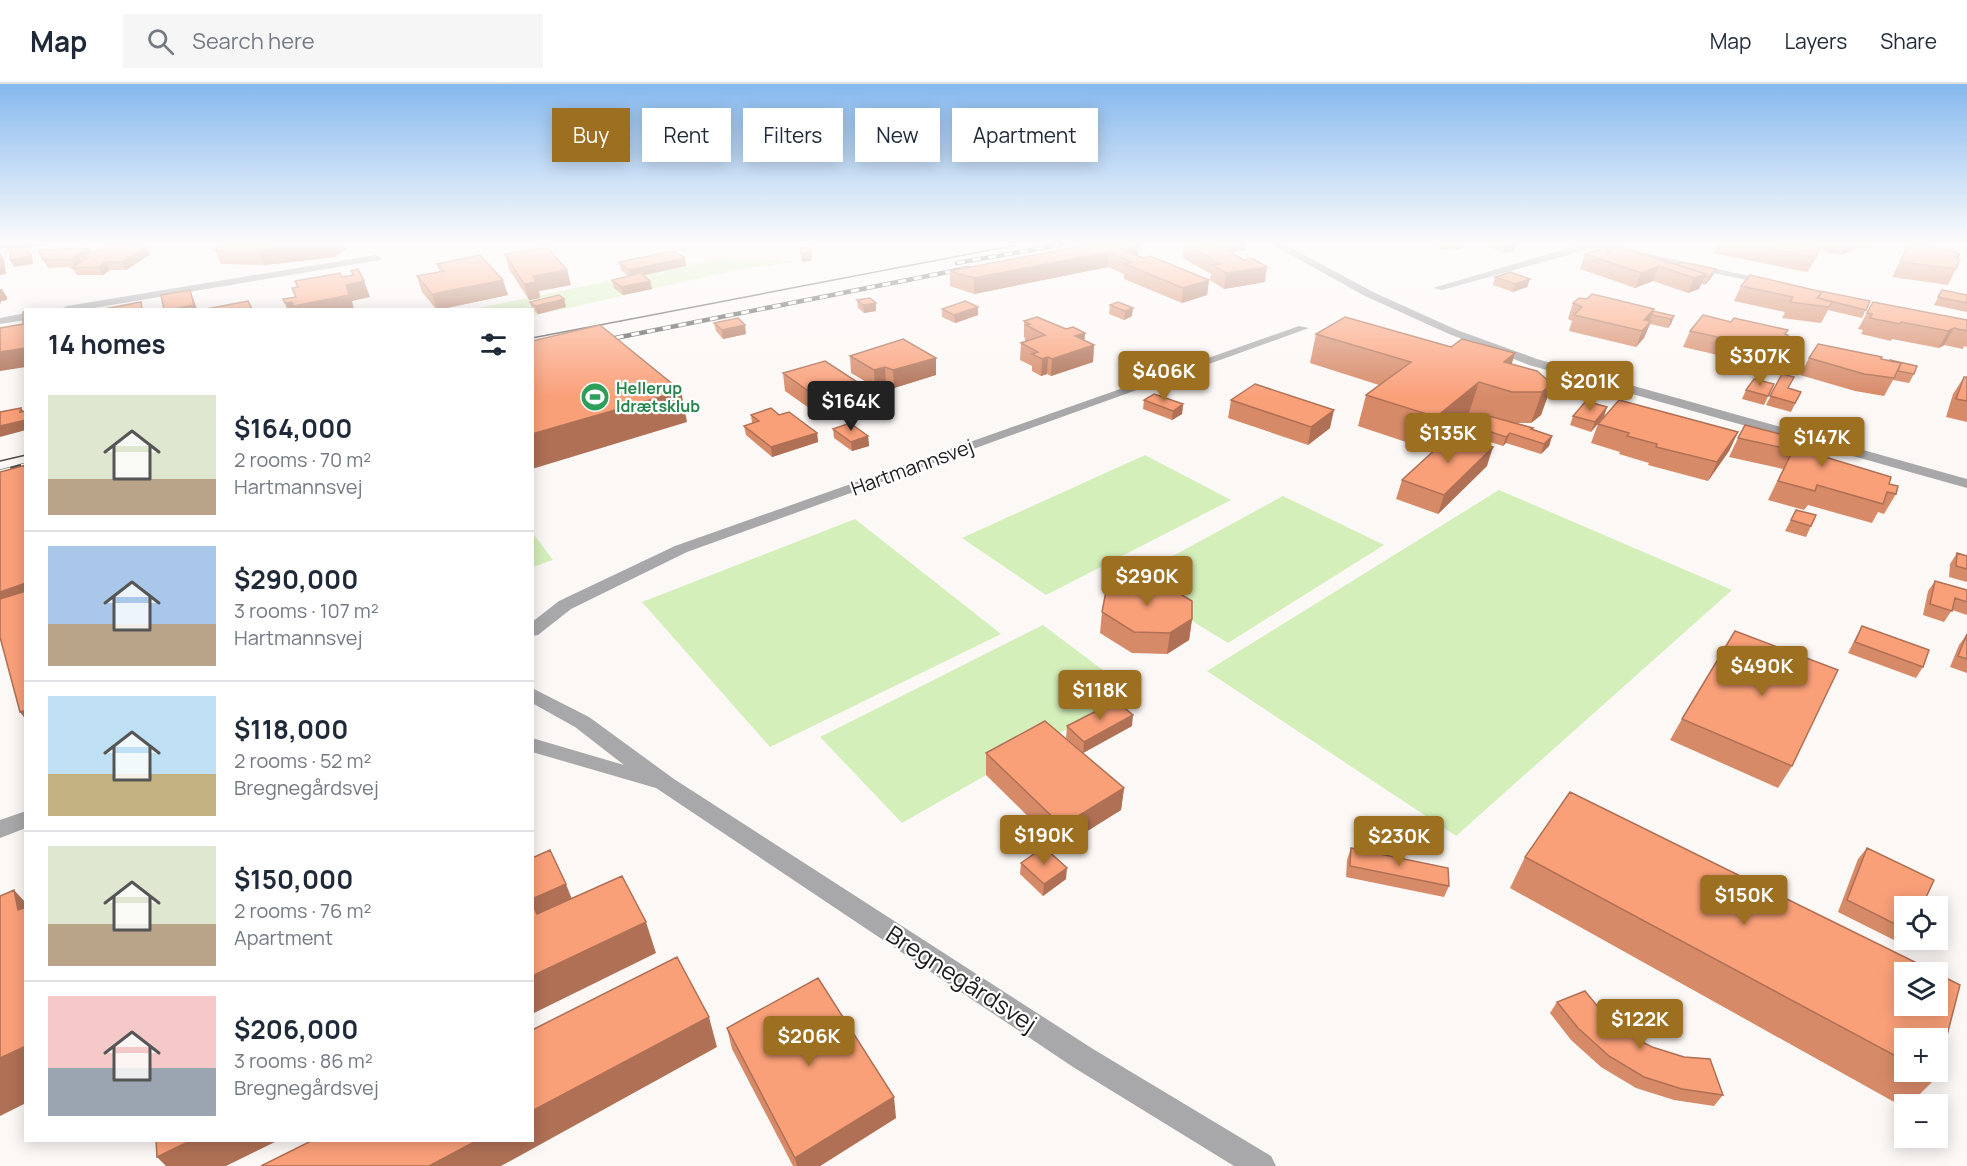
<!DOCTYPE html>
<meta charset="utf-8">
<style>
body{margin:0;font-family:Manrope,sans-serif;background:#f6f6f7;color:#1f2937;height:100vh;display:flex;flex-direction:column;font-size:22px;white-space:nowrap}
*{box-sizing:border-box;margin:0}
p{font-size:20px;color:#747a83}
.icon{flex:none;width:33px;height:33px;fill:none;stroke:currentColor;stroke-width:2;stroke-linecap:round;stroke-linejoin:round}
.map{position:relative;flex:1;overflow:hidden}
.details{position:absolute;left:24px;top:224px;width:510px;height:834px;display:flex;flex-direction:column;background:#fff;border-radius:0px;box-shadow:0 3px 15px #0003}
.details>*{flex:none}
.banner{position:absolute;left:552px;top:24px;width:570px;height:54px;display:flex;gap:12px}
.controls{position:absolute;left:1894px;top:812px;display:grid;gap:12px}
.controls a{display:grid;place-items:center;width:54px;height:54px;border-radius:0px;background:#fff;box-shadow:0 3px 15px #0003;font-size:30px}
.price{position:absolute;translate:-50% -51px;padding:0 14px;border-radius:6px;background:#9d7021;color:#fff;font-size:20px;line-height:39px;filter:drop-shadow(0 2px 3px #0008)}
.price::after{content:'';position:absolute;left:50%;top:36px;width:18px;height:14px;margin-left:-9px;background:inherit;clip-path:polygon(0 0,100% 0,50% 100%)}
.price.current{background:#222;color:#fff}
ul{padding:0;list-style:none}
li{display:flex;align-items:center;gap:18px;height:150px;padding:0 24px}
li+li{border-top:2px solid #e0e1e3}
li span{display:grid;place-items:center;flex:none;width:168px;height:120px;border-radius:0px;color:#555}
li>.icon{margin-inline-start:auto}
span .icon{width:72px;height:72px;fill:#fffc;stroke-width:1}
li b{font-size:26px}
h2{display:flex;justify-content:space-between;align-items:center;height:72px;padding:0 24px;font-size:26px}
.tag{padding:0 21px;border-radius:0px;background:#fff;box-shadow:0 3px 15px #0003;font-size:21px;line-height:54px}
.tag.current{background:#9d7021;color:#fff}
header{display:flex;align-items:center;gap:36px;box-sizing:border-box;height:84px;padding:0 30px;background:#fff;border-bottom:2px solid #e0e1e3}
header strong{font-size:28px}
nav{display:flex;gap:33px;margin-inline-start:auto;font-size:21px}
.search{width:420px;height:54px;background:#f6f6f7;display:flex;align-items:center;gap:15px;box-sizing:border-box;padding:0 21px;border-radius:0px;color:#747a83;font-size:22px}
.map>svg:first-child{display:block}
.green{fill:#d5efbb}
.lines{fill:none;stroke-linecap:round;stroke-linejoin:round}
.minor{fill:#a8a7a9;fill-rule:evenodd}
.tram{stroke:#4c4a4a;stroke-width:1.5}
.rail-far1-casing{stroke:#4c4a4a;stroke-width:4.5}
.rail-casing{stroke:#4c4a4a;stroke-width:5}
.rail-far1{stroke:#fff;stroke-width:3;stroke-dasharray:8;stroke-linecap:butt}
.rail{stroke:#fff;stroke-width:4;stroke-dasharray:11;stroke-linecap:butt}
.wall{fill:#d78a68;fill-rule:evenodd}
.shaded-wall{fill:#af7055}
.building{fill:#faa079;stroke:#af7055;stroke-width:1.5}
.labels{text-anchor:middle;dominant-baseline:central;stroke-width:4.5;stroke-linejoin:round;paint-order:stroke}
.far-leisure-label{font-size:16px;font-weight:bold;fill:#27864d;stroke:#fff;text-anchor:start}
.street-label{font-size:20px;fill:#1e1c1c;stroke:#fff}
.near-street-label{font-size:24px;fill:#1e1c1c;stroke:#fff}
</style>
<header>
<strong>Map</strong>
<div class="search"><svg class="icon" aria-label="search" viewBox="0 0 24 24"><circle cx="10" cy="10" r="6"/><path d="M15 15l6 6"/></svg>Search here</div>
<nav><a>Map</a><a>Layers</a><a>Share</a></nav>
</header>
<div class="map">
<svg width="1967" height="1082" viewBox="0 0 1967 1082">
<rect width="100%" height="100%" fill="#fcf8f6"/>
<path class="green" d="M718,174L796,177L730,187L533,232L532,225H475Z
M1145,371L1231,416L1046,511L962,454Z
M1499,406L1732,506L1456,752L1207,587Z
M1283,412L1384,461L1228,559L1127,497Z
M855,435L1001,550L770,663L642,518Z
M532,448L553,476L533,483H532Z
M1043,541L1132,608L902,739L820,653Z"/>
<g class="lines">
<path class="minor" d="M1273,161H1286L1373,208L1457,246L1537,275L1967,395V404L1529,281L1449,250L1365,212Z
M1579,161H1609L1776,198L1771,201L1593,164L1442,206L1433,204Z
M376,171L381,174L380,176L87,225H61L67,222Z
M26,229V236L0,240V234Z
M1299,242L1309,244L687,468L571,525L538,551L532,552V538L559,517L675,462Z
M532,604L589,633L674,695L1093,965L1271,1072L1276,1082H1234L1073,983L656,704L532,668V654L624,681L575,643L532,619Z
M26,727V744L0,754V736Z"/>
<path class="tram" d="M0,163L43,161
M532,254L1016,161
M0,377L26,371"/>
<g class="rail-far1-casing">
<path id="rail-far1" d="M957,179L1060,161
M600,257L968,184"/>
</g>
<g class="rail-casing">
<path id="rail" d="M0,388L26,381"/>
</g>
<use href="#rail-far1" class="rail-far1"/>
<use href="#rail" class="rail"/>
</g>
<path class="wall" d="M221,161H345L346,165L335,173L265,181L221,180L215,166Z
M1086,161L1138,172L1209,196L1207,211L1182,219L1124,195V190L1108,183L974,210L950,202V187Z
M1184,161H1246V166L1231,168L1265,198L1224,205L1210,196L1211,190L1183,174Z
M1433,161H1470L1455,166H1443Z
M1484,161H1516L1515,167L1503,169Z
M1717,161H1876L1870,165L1861,163L1841,171L1820,167L1807,188L1713,169Z
M1908,161L1960,170L1958,175L1956,185L1948,201L1892,193Z
M147,163L151,170L126,186H110L103,191H77L72,184L73,183L48,184L43,176L90,164L93,168Z
M1606,166L1712,193L1705,201L1701,200L1699,205L1688,209L1653,197L1635,204L1580,185L1585,170L1605,168Z
M505,170L567,186L571,201L539,207L540,214L529,216L509,185Z
M685,174L686,182L643,191L650,197L652,205L623,211L614,204L612,196L628,192L621,186L619,178Z
M437,180L508,211L442,225H436L422,208L417,192L440,188Z
M1495,193L1530,195L1527,203L1513,208L1493,201Z
M1741,202L1820,207L1870,217L1862,234L1828,226L1821,239L1782,234L1785,228L1734,217Z
M1942,206L1967,211V228L1934,221Z
M564,215L566,223L538,230L532,225L530,218Z
M1587,215L1653,227L1674,232L1671,240L1668,244L1650,240L1644,254L1636,263L1569,247L1572,237L1568,235L1573,219Z
M857,216L876,227L864,229L858,224Z
M1118,218L1132,232L1124,236L1109,230L1110,221Z
M1873,218L1967,236V263L1964,262L1963,265L1944,261L1939,264L1892,255L1891,257L1861,250L1863,246L1858,245Z
M942,225L978,231L955,239L942,233Z
M1024,237L1085,249L1084,256L1094,261L1093,278L1051,292L1047,290L1041,292L1032,287V282L1020,276L1021,259L1025,257V254L1024,253Z
M714,239L746,250L723,255L716,247Z
M1690,247L1786,250L1785,256L1798,259L1783,286L1683,263Z
M1316,250L1512,280L1552,300L1541,331L1531,339H1515L1552,352L1549,362L1541,370L1506,359L1503,362L1481,355L1483,351L1473,348L1476,338L1482,333L1469,329L1427,365L1358,342L1366,311L1379,301L1310,279Z
M850,272L936,291L894,304L886,301L875,303L851,289Z
M1809,274L1881,275L1914,290L1909,299L1893,296L1884,312L1855,307L1800,291Z
M783,289L869,322L826,336L785,307Z
M1782,290L1788,304L1801,308L1791,328L1766,321Z
M1964,293H1967V338L1946,333L1953,310Z
M1774,300L1764,321L1742,315L1746,306Z
M1144,316L1183,320L1182,330L1172,336L1143,325Z
M1231,316L1330,344L1308,361L1228,334Z
M1607,323L1604,332L1591,348L1570,341L1573,332Z
M751,331H779L817,349L818,358L772,373L746,351L744,342L752,339Z
M1598,340L1738,348L1729,367L1708,397L1648,381L1649,379L1619,370L1620,368L1591,359Z
M833,345L868,352L869,362L852,367L834,354Z
M1738,354L1822,372L1889,400L1896,410L1884,430L1878,428L1872,439L1808,421L1804,426L1768,416L1783,385L1729,373Z
M1487,382L1438,430L1396,415L1402,396Z
M1796,426L1811,442L1806,453L1785,447Z
M1957,469L1967,472V498L1949,493L1950,480Z
M1935,497L1967,506V531L1952,526L1944,538L1923,531L1928,507Z
M1102,528L1192,535L1189,556L1167,570L1132,569L1100,549Z
M1862,542L1923,583L1916,594L1848,569L1856,553Z
M1967,550V589L1950,583L1959,561Z
M1682,635L1792,682L1778,704L1670,656Z
M1067,642H1132L1083,669L1066,654Z
M986,669L1124,704L1121,726L1060,764L986,691Z
M1570,708L1935,888H1905V921H1938V890L1960,901L1936,994L1910,1020H1905V1024L1510,804L1525,773ZM1905,954H1938V987H1905Z
M1351,764L1449,802L1444,813L1346,793L1347,776Z
M1867,764L1905,822V854L1900,859L1838,828L1858,775Z
M1021,779L1066,795L1043,812L1020,790Z
M1557,918L1603,929L1625,949L1652,963L1723,1011L1714,1022L1674,1016L1636,1004L1601,983L1571,956L1550,929Z
M727,944L896,1034L820,1082H793L732,965Z"/>
<path class="shaded-wall" d="M304,161H345L346,165L335,173L265,181L258,166Z
M1231,161H1246V166L1230,169Z
M1456,161H1470L1455,166Z
M1516,161L1515,167L1503,169L1505,162Z
M1822,161L1816,174L1807,188L1815,173Z
M1846,161H1862L1861,163L1841,171Z
M1139,162L1137,177L1121,166Z
M28,163L32,171L33,180L14,183L10,176Z
M147,163L151,170L126,186L122,178Z
M90,164L94,171L88,173H81L83,178L75,183L71,175Z
M811,164L812,171L811,177L802,178L801,170Z
M0,168L4,175L6,190L0,191Z
M1109,168L1108,183L974,210V194Z
M685,174L686,182L631,194L629,186Z
M106,178L110,186L103,191L99,183Z
M1659,182L1653,197L1635,204L1641,189Z
M1267,183L1265,198L1224,205L1226,189Z
M1716,185L1712,193L1705,201L1709,193Z
M567,186L571,201L539,207L540,214L529,216L524,200L533,192Z
M1706,190L1699,205L1688,209L1694,194Z
M1530,195L1527,203L1513,208L1515,200Z
M503,196L508,211L442,225H437L432,210Z
M1209,196L1207,211L1182,219L1183,204Z
M364,197L370,213L352,217L354,225H295L294,222L346,201Z
M650,197L652,205L623,211L621,203Z
M0,205H2L7,213V216L1,217L0,221Z
M190,206L197,225H174Z
M564,215L566,223L538,230L535,222Z
M292,218L295,225H287L285,219Z
M876,219V227L864,229L863,221Z
M978,223V231L955,239L954,231Z
M1133,224L1132,232L1124,236L1125,227Z
M1654,225L1648,240L1651,237L1644,254L1636,263L1642,247L1644,236Z
M1674,232L1671,240L1668,244L1671,235Z
M745,241L746,250L723,255L722,246Z
M1954,244L1944,261L1939,264L1948,247Z
M1085,249L1084,265L1094,261L1093,278L1051,292L1052,275L1075,252Z
M1798,259L1789,276L1783,286L1791,269Z
M26,264V283L0,287V268Z
M1515,269L1506,299L1504,278Z
M1048,273L1047,290L1041,292L1042,275Z
M936,274V291L894,304L893,286Z
M885,283L886,301L875,303L874,286Z
M1479,298L1469,329L1427,365L1436,333Z
M1552,300L1541,331L1531,339L1542,308Z
M868,305L869,322L826,336L824,318Z
M681,307L687,338L532,385V350Z
M1183,320L1182,330L1172,336L1173,327Z
M1607,323L1604,332L1591,348L1595,338Z
M21,324L26,331V346L0,353V342L20,328Z
M1334,326L1330,344L1308,361L1311,343Z
M1738,348L1729,367L1708,397L1717,378Z
M817,349L818,358L772,373L771,363Z
M1510,349L1506,359L1503,362L1506,353Z
M868,352L869,362L852,367L851,358Z
M1552,352L1549,362L1541,370L1544,360Z
M1493,363L1487,382L1438,430L1444,411Z
M26,499V544L0,553V508Z
M1192,535L1189,556L1167,570L1170,549Z
M26,626V636L20,628Z
M1133,631L1132,642L1083,669L1084,658Z
M1124,704L1121,726L1060,764L1062,742Z
M1067,784L1066,795L1043,812L1044,800Z
M566,800L578,831L544,847L532,820V815Z
M14,806L26,819V835L18,826Z
M646,838L656,869L532,930V892Z
M709,933L717,963L501,1082H429L478,1056H532V1027Z
M26,962V1019L0,1032V974Z
M894,1013L896,1034L820,1082H797L795,1074Z
M192,1056H279L226,1082H166L157,1073Z"/>
<path class="building" d="M222,161H304L258,166H215Z
M1086,161H1137L1139,162L1121,166L1144,174L1150,172L1209,196L1183,204L1125,180L1132,178L1109,168L974,194L950,187Z
M1188,161H1218L1244,176L1252,174L1267,183L1226,189L1212,181L1220,180Z
M1754,161H1822L1815,173Z
M1909,161H1922L1957,168L1955,174L1960,175L1956,185L1900,178Z
M28,163L29,172L10,176V167L6,164Z
M147,163L122,178H106L99,183L72,184L88,173H81L103,164Z
M547,163L567,186L533,192L536,198L524,200L505,170Z
M1620,163L1706,190L1694,194L1659,182L1641,189L1585,170L1598,166L1608,169L1612,168L1606,166Z
M90,164L71,175L43,176L39,166Z
M801,164H811L810,170H801Z
M674,167L685,174L629,186L619,178Z
M1957,169L1960,170L1958,173H1955Z
M480,171L503,196L432,210L417,192L444,187L437,180Z
M1681,178L1716,185L1709,193H1705L1706,190L1678,181Z
M358,185L364,197L346,201L349,211L294,222L292,218L285,219L283,215L296,213L292,204L298,203L295,197L340,189L342,193L354,191L351,187Z
M1510,188L1530,195L1515,200L1495,193Z
M641,189L650,197L621,203L612,196Z
M1750,191L1822,208L1817,214L1832,218L1829,223L1790,218L1793,213L1741,202Z
M190,206L194,221L174,225H164L161,211Z
M1942,206L1967,211V219L1938,213Z
M1820,207L1870,217L1866,226L1818,214L1822,208Z
M1592,210L1654,225L1644,236L1651,237L1642,247L1574,231L1582,223L1573,219L1579,214L1587,215Z
M559,211L564,215L535,222L530,218Z
M870,214L876,219L863,221L857,216Z
M248,217L252,225H206Z
M965,217L978,223L954,231L942,225Z
M141,218L142,225H104Z
M1118,218L1133,224L1125,227L1110,221Z
M1873,218L1967,236V247L1954,244L1948,247L1901,238L1900,240L1870,234L1872,230L1867,229Z
M26,227V264L0,268V244L23,240V228Z
M1653,227L1674,232L1671,235L1652,231Z
M1703,231L1731,238L1734,234L1788,246L1785,250L1788,251L1784,256L1798,259L1791,269L1690,247Z
M1037,233L1066,245L1073,243L1085,249L1075,252L1094,261L1052,275L1048,273L1042,275L1032,270L1038,268L1021,259L1045,251L1026,241L1030,240L1024,237Z
M1345,233L1451,263L1462,255L1515,269L1504,278L1537,287L1552,300L1542,308H1512L1479,298L1436,333L1366,311L1411,278L1316,250Z
M738,234L745,241L722,246L714,239Z
M600,241L681,307L532,350V257Z
M903,255L936,274L893,286L885,283L874,286L850,272Z
M1818,260L1882,273L1881,275L1901,279L1894,294L1864,290L1809,274Z
M1890,276L1917,282L1914,290L1898,287L1901,279L1890,277Z
M825,277L868,305L824,318L783,289Z
M1782,290L1794,293L1788,304L1801,308L1795,319L1770,312Z
M1964,293H1967V317L1956,315Z
M1754,295L1774,300L1768,312L1746,306Z
M1255,300L1334,326L1311,343L1231,316Z
M1154,310L1183,320L1173,327L1144,316Z
M1619,316L1738,348L1717,378L1656,363L1657,360L1627,352L1629,349L1598,340Z
M1586,317L1607,323L1595,338L1573,332Z
M21,324L20,328L26,327V336L0,342V328Z
M771,324L779,331L789,328L817,349L771,363L744,342L759,337L751,331Z
M1485,331L1533,344L1531,345L1552,352L1544,360L1510,349L1506,353L1485,346L1488,342L1476,338Z
M850,339L868,352L851,358L833,345Z
M1745,341L1827,362L1822,372L1891,393L1889,400L1898,402L1896,410L1887,408L1883,420L1817,401L1815,407L1778,397L1793,366L1738,354Z
M1452,350L1493,363L1444,411L1402,396Z
M26,381V499L0,508V388Z
M1796,426L1816,431L1811,442L1791,436Z
M1957,469L1967,472V485L1956,482Z
M1128,495L1165,501L1192,517V535L1170,549L1134,548L1102,528L1106,507Z
M1935,497L1967,506V518L1955,514L1952,527L1930,520Z
M26,507V626L20,628L0,553V515Z
M1862,542L1929,566L1923,583L1855,558Z
M1735,547L1838,586L1792,682L1682,635Z
M1967,550V575L1958,572Z
M1116,617L1133,631L1084,658L1067,642Z
M1045,637L1124,704L1062,742L986,669Z
M1570,708L1935,888H1905V921H1938V890L1960,901L1936,994L1923,987H1938V954H1905V977L1525,773Z
M1044,763L1067,784L1044,800L1021,779Z
M1351,764L1448,784L1449,802L1350,782Z
M1867,764L1934,796L1922,822H1905V845L1847,816Z
M550,766L566,800L532,815V774Z
M622,792L646,838L532,892V820L537,830Z
M14,806L18,826L26,823V962L0,974V812Z
M677,873L709,933L532,1027V946Z
M818,894L894,1013L795,1074L727,944Z
M1585,907L1603,929L1625,949L1652,963L1684,973L1710,975L1723,1011L1682,1005L1644,993L1609,972L1578,944L1557,918Z
M156,1056H192L157,1073Z
M313,1056H478L429,1082H261Z"/>
<linearGradient id="sky" x2="0" y2="1"><stop stop-color="#86b9ef"/><stop offset="0.51" stop-color="#fefcfb"/><stop offset="1" stop-color="#fefcfb" stop-opacity="0"/></linearGradient>
<rect width="1967" height="313" fill="url(#sky)"/>
<defs>
<g id="stadium-disc" transform="scale(1.5)"><circle r="9.5" fill="#2e9e5b" stroke="#fff"/><path d="M0-5a6.5 5 0 1 0 0 10a6.5 5 0 1 0 0-10ZM-3.5-1.8h7v3.6h-7Z" fill="#fff"/></g>
</defs>
<g fill-rule="evenodd">
<use href="#stadium-disc" x="595" y="313"/>
</g>
<g class="labels">
<g class="far-leisure-label">
<text x="616" y="304">Hellerup<tspan x="616" dy="18">Idrætsklub</tspan></text>
</g>
<g class="street-label">
<text transform="translate(912 383) rotate(-20)">Hartmannsvej</text>
</g>
<g class="near-street-label">
<text transform="translate(962 894) rotate(33)">Bregnegårdsvej</text>
</g>
</g>
</svg>
<div class="controls">
<a><svg class="icon" aria-label="locate" viewBox="0 0 24 24"><circle cx="12" cy="12" r="6"/><path d="M12 2v4M12 18v4M2 12h4M18 12h4"/></svg></a>
<a><svg class="icon" aria-label="layers" viewBox="0 0 24 24"><path d="M12 4l9 5-9 5-9-5zM3 14l9 5 9-5"/></svg></a>
<a>+</a>
<a>−</a>
</div>
<b class="price" style="left:1760px;top:303px">$307K</b>
<b class="price" style="left:1164px;top:318px">$406K</b>
<b class="price" style="left:1590px;top:328px">$201K</b>
<b class="price current" style="left:851px;top:348px">$164K</b>
<b class="price" style="left:1448px;top:380px">$135K</b>
<b class="price" style="left:1822px;top:384px">$147K</b>
<b class="price" style="left:1147px;top:523px">$290K</b>
<b class="price" style="left:1762px;top:613px">$490K</b>
<b class="price" style="left:1100px;top:637px">$118K</b>
<b class="price" style="left:1044px;top:782px">$190K</b>
<b class="price" style="left:1399px;top:783px">$230K</b>
<b class="price" style="left:1744px;top:842px">$150K</b>
<b class="price" style="left:1640px;top:966px">$122K</b>
<b class="price" style="left:809px;top:983px">$206K</b>
<div class="banner">
<a class="tag current">Buy</a>
<a class="tag">Rent</a>
<a class="tag">Filters</a>
<a class="tag">New</a>
<a class="tag">Apartment</a>
</div>
<section class="details">
<h2>14 homes<svg class="icon" aria-label="filters" viewBox="0 0 24 24"><path d="M4 7h16M4 17h16"/><circle cx="9" cy="7" r="2"/><circle cx="15" cy="17" r="2"/></svg></h2>
<ul>
<li><span style="background:linear-gradient(#dfe7d0 70%,#b9a48a 0)"><svg class="icon" aria-label="home" viewBox="0 0 24 24"><path d="M3 11l9-7 9 7M6 9v11h12V9"/></svg></span><div><b>$164,000</b><p>2 rooms · 70 m²</p><p>Hartmannsvej</p></div></li>
<li><span style="background:linear-gradient(#a9c7e8 65%,#b9a48a 0)"><svg class="icon" aria-label="home" viewBox="0 0 24 24"><path d="M3 11l9-7 9 7M6 9v11h12V9"/></svg></span><div><b>$290,000</b><p>3 rooms · 107 m²</p><p>Hartmannsvej</p></div></li>
<li><span style="background:linear-gradient(#bfe0f5 65%,#c2b280 0)"><svg class="icon" aria-label="home" viewBox="0 0 24 24"><path d="M3 11l9-7 9 7M6 9v11h12V9"/></svg></span><div><b>$118,000</b><p>2 rooms · 52 m²</p><p>Bregnegårdsvej</p></div></li>
<li><span style="background:linear-gradient(#dfe7d0 65%,#b9a48a 0)"><svg class="icon" aria-label="home" viewBox="0 0 24 24"><path d="M3 11l9-7 9 7M6 9v11h12V9"/></svg></span><div><b>$150,000</b><p>2 rooms · 76 m²</p><p>Apartment</p></div></li>
<li><span style="background:linear-gradient(#f6c9c9 60%,#9aa5b1 0)"><svg class="icon" aria-label="home" viewBox="0 0 24 24"><path d="M3 11l9-7 9 7M6 9v11h12V9"/></svg></span><div><b>$206,000</b><p>3 rooms · 86 m²</p><p>Bregnegårdsvej</p></div></li>
</ul>
</section>
</div>
